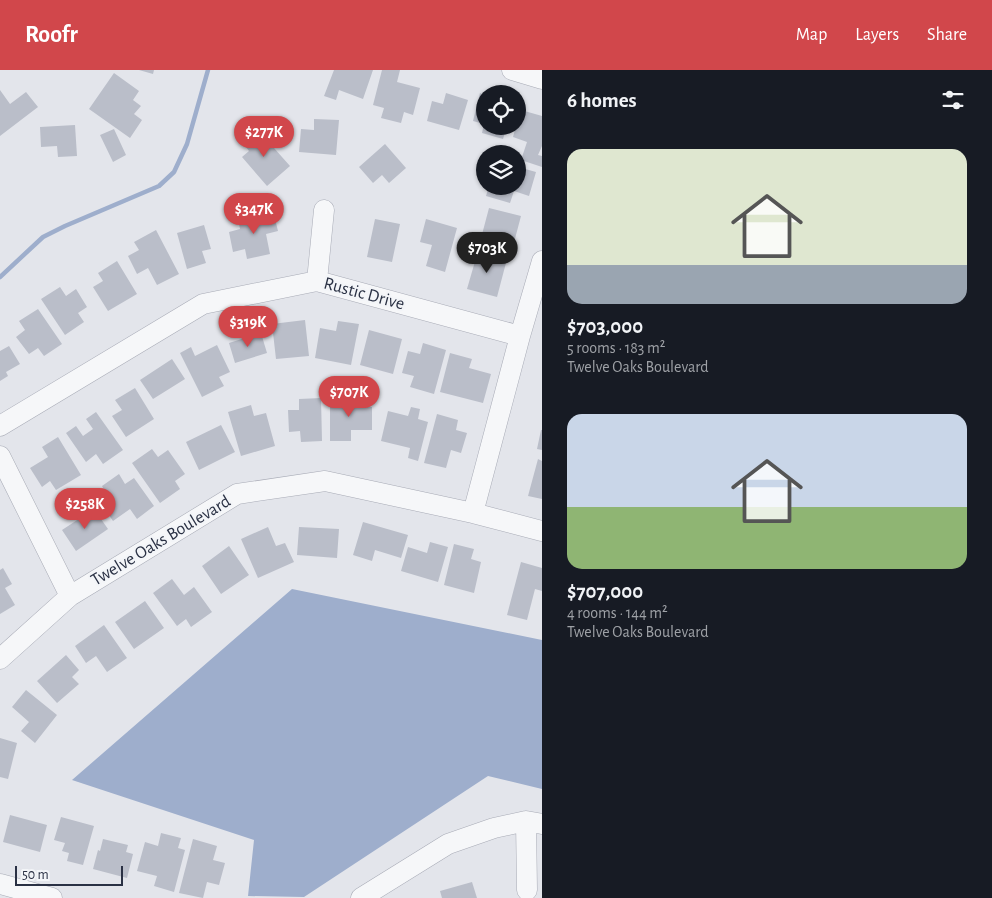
<!DOCTYPE html>
<meta charset="utf-8">
<style>
body{margin:0;font-family:"Alegreya Sans",sans-serif;background:#242831;color:#f1f3f6;height:100vh;display:flex;flex-direction:column;font-size:19px;white-space:nowrap}
*{box-sizing:border-box;margin:0}
p{font-size:16px;color:#9ea1a6}
.icon{flex:none;width:28px;height:28px;fill:none;stroke:currentColor;stroke-width:2;stroke-linecap:round;stroke-linejoin:round}
.map{position:relative;flex:1;overflow:hidden}
.details{display:flex;flex-direction:column;background:#171b24;width:450px}
.details>*{flex:none}
.controls{position:absolute;left:476px;top:15px;display:grid;gap:10px}
.controls a{display:grid;place-items:center;width:50px;height:50px;border-radius:50%;background:#171b24;box-shadow:0 1px 4px #0004;font-size:25px}
.scale{position:absolute;left:15px;bottom:12px;width:108px;box-sizing:border-box;padding-left:5px;border:2px solid #2a3144;border-top:0;font-size:14px;line-height:18px;white-space:nowrap;color:#2a3144;-webkit-text-stroke:4px #f3f5f8;paint-order:stroke}
.price{position:absolute;translate:-50% -42px;padding:0 11px;border-radius:18px;background:#d1474b;color:#fff;font-size:16px;line-height:32px;filter:drop-shadow(0 1px 2px #0008)}
.price::after{content:'';position:absolute;left:50%;top:30px;width:15px;height:11px;margin-left:-8px;background:inherit;clip-path:polygon(0 0,100% 0,50% 100%)}
.price.selected{background:#222;color:#fff}
ul{padding:0;list-style:none}
li{display:grid;align-content:center;gap:10px;height:265px;padding:0 25px}
li span{display:grid;place-items:center;height:155px;border-radius:15px;color:#555}
li>.icon{margin-inline-start:auto}
span .icon{width:90px;height:90px;fill:#fffc;stroke-width:1}
li b{font-size:21px}
h2{display:flex;justify-content:space-between;align-items:center;height:60px;padding:0 25px;font-size:21px}
header{display:flex;align-items:center;gap:30px;box-sizing:border-box;height:70px;padding:0 25px;background:#d1474b;color:#fff}
header strong{font-size:24px}
nav{display:flex;gap:28px;margin-inline-start:auto;font-size:18px}
main{display:flex;flex:1;min-height:0}
.map>svg:first-child{display:block}
.water{fill:#9eaecc}
.lines{fill:none;stroke-linecap:round;stroke-linejoin:round}
.stream{stroke:#9eaecc;stroke-width:4.5}
.building{fill:#babec9}
.minor-casing{stroke:#a8abb6;stroke-width:21}
.minor{stroke:#f6f7f9;stroke-width:20}
.labels{text-anchor:middle;dominant-baseline:central;stroke-width:4.5;stroke-linejoin:round;paint-order:stroke}
.street-label{font-size:18px;fill:#2a3144;stroke:#f3f5f8}
</style>
<header>
<strong>Roofr</strong>
<nav><a>Map</a><a>Layers</a><a>Share</a></nav>
</header>
<main>
<div class="map">
<svg width="542" height="828" viewBox="0 0 542 828">
<rect width="100%" height="100%" fill="#e3e5eb"/>
<path class="water" d="M292,519L542,570V719L488,706L304,827L248,826L254,770L72,710Z"/>
<g class="lines">
<path class="stream" d="M0,207L43,167L65,156L159,116L174,102L187,74L208,0"/>
</g>
<path class="building" d="M139,0H154L153,4Z
M334,0H373L363,29L339,20L336,30L324,26Z
M382,0H400L397,12L420,18L413,45L404,42L401,53L381,48L384,38L373,35Z
M114,3L139,21L133,30L141,36L134,44L142,50L130,68L89,39Z
M0,20L10,34L26,22L38,37L0,66Z
M446,23L468,30L459,60L427,51L432,31L443,34Z
M480,23L485,25V56H507L503,69L482,63L484,54L473,51Z
M521,40L542,46V76L538,85L542,86V97L521,90L527,72L513,67L516,56H518Z
M314,49L339,50L336,85L299,82L301,59L314,60Z
M75,55L77,86L58,87L57,76L41,77L40,57Z
M114,59L126,85L113,92L100,65Z
M258,60L290,96L267,116L242,87L249,81L243,73Z
M385,74L406,98L389,113L382,105L373,113L359,97Z
M518,97L536,102L529,126L514,121L510,133L486,126L489,116H518Z
M489,138L521,146L512,180L480,172Z
M273,141L278,161L266,164L270,184L247,189L245,179L233,182L229,162L240,159L238,149Z
M375,149L400,154L392,192L367,187Z
M426,149L457,158L445,202L426,196L432,175L420,172Z
M204,155L211,179L202,181L206,193L187,199L177,163Z
M156,160L179,204L157,215L148,198L137,204L128,186L139,180L134,172Z
M478,181L507,189L497,227L467,219Z
M117,191L137,224L108,241L93,217L103,211L98,203Z
M60,217L66,226L76,219L87,237L78,243L84,252L65,265L41,229Z
M38,239L62,274L44,286L38,278L29,284L16,267L25,260L19,251Z
M305,250L309,286L276,289L272,254Z
M338,251L359,254L351,295L315,288L320,258L336,261Z
M369,260L402,269L393,304L360,295Z
M261,263L267,283L235,293L229,273Z
M423,273L446,280L434,324L410,317L414,306L402,303L408,281L420,284Z
M217,275L230,302L219,307L224,316L202,327L180,283L191,277L195,286Z
M9,276L20,294L6,302L8,306L0,311V281Z
M450,283L472,289L469,298L491,304L483,333L440,322Z
M172,289L185,309L153,329L140,310Z
M135,318L154,349L126,367L112,346L122,340L115,330Z
M341,325H361V337H372V360H351V371H330V337H340Z
M321,328L322,371L301,372L300,361L289,362L288,340H299V329Z
M251,335L254,346L266,343L275,376L241,386L228,342Z
M411,337L420,339L418,349L428,352L418,391L408,388L410,378L381,371L388,341L408,346Z
M96,342L123,380L103,394L96,384L86,392L66,363L76,356L83,366L93,359L86,349Z
M437,344L458,350L456,360L467,363L461,383L451,380L446,398L424,393Z
M221,355L235,382L199,400L186,372Z
M541,360H542V380L537,379Z
M58,367L81,405L56,420L50,411L42,417L30,398L48,387L42,377Z
M152,379L158,387L168,380L185,404L175,411L180,419L160,433L132,393Z
M538,389L542,391V429L528,426Z
M119,404L125,414L134,408L154,436L137,449L130,439L113,451L100,432L108,426L102,416Z
M94,439L108,459L76,481L62,460Z
M363,452L408,465L401,488L375,480L372,491L353,485Z
M268,457L276,476L285,473L294,492L258,508L241,469Z
M299,457L339,459L337,488L297,485Z
M430,472L448,477L438,512L401,501L408,477L427,483Z
M454,474L474,479L471,489L481,492L474,523L444,515Z
M229,476L249,505L221,524L202,496Z
M521,492L542,498V521L535,519L527,550L507,545Z
M3,498L12,514L5,518L15,535L0,544V500Z
M172,509L184,525L194,517L212,542L191,557L186,549L177,556L153,523Z
M145,531L164,558L134,579L115,552Z
M104,555L127,588L107,602L96,586L86,593L75,576Z
M66,585L79,600L72,607L79,614L57,633L37,611Z
M26,620L57,645L35,673L21,661L29,652L12,637Z
M0,668L17,673L8,709L0,707Z
M10,745L47,755L40,782L3,772Z
M61,747L94,756L83,795L67,791L69,783L62,781L65,773L54,770Z
M161,763L181,768L178,778L185,780L174,822L154,816L157,806L137,801L145,772L158,776Z
M103,769L128,775L126,782L133,784L127,808L93,799L98,780L100,781Z
M193,769L217,776L213,790L225,793L219,815L207,812L203,828L179,823Z
M472,812L477,828H442L440,821Z"/>
<g class="lines">
<g class="minor-casing">
<path id="minor" d="M512,0L542,9
M317,211L324,140
M0,356L203,234L317,211L520,266
M0,386L70,526
M473,443L520,266L542,191
M0,589L70,526L237,424L325,411L473,443L542,461
M526,751L527,820
M0,814L52,828
M361,828L448,774L494,758L526,751L542,754"/>
</g>
<use href="#minor" class="minor"/>
</g>
<g class="labels">
<g class="street-label">
<text transform="translate(364 224) rotate(15)">Rustic Drive</text>
<text transform="translate(161 471) rotate(-31)">Twelve Oaks Boulevard</text>
</g>
</g>
</svg>
<div class="controls">
<a><svg class="icon" aria-label="locate" viewBox="0 0 24 24"><circle cx="12" cy="12" r="6"/><path d="M12 2v4M12 18v4M2 12h4M18 12h4"/></svg></a>
<a><svg class="icon" aria-label="layers" viewBox="0 0 24 24"><path d="M12 4l9 5-9 5-9-5zM3 14l9 5 9-5"/></svg></a>
</div>
<div class="scale">50 m</div>
<b class="price" style="left:264px;top:88px">$277K</b>
<b class="price" style="left:254px;top:165px">$347K</b>
<b class="price selected" style="left:487px;top:204px">$703K</b>
<b class="price" style="left:248px;top:278px">$319K</b>
<b class="price" style="left:349px;top:348px">$707K</b>
<b class="price" style="left:85px;top:460px">$258K</b>
</div>
<section class="details">
<h2>6 homes<svg class="icon" aria-label="filters" viewBox="0 0 24 24"><path d="M4 7h16M4 17h16"/><circle cx="9" cy="7" r="2"/><circle cx="15" cy="17" r="2"/></svg></h2>
<ul>
<li><span style="background:linear-gradient(#dfe7d0 75%,#9aa5b1 0)"><svg class="icon" aria-label="home" viewBox="0 0 24 24"><path d="M3 11l9-7 9 7M6 9v11h12V9"/></svg></span><div><b>$703,000</b><p>5 rooms · 183 m²</p><p>Twelve Oaks Boulevard</p></div></li>
<li><span style="background:linear-gradient(#c9d6e8 60%,#8fb573 0)"><svg class="icon" aria-label="home" viewBox="0 0 24 24"><path d="M3 11l9-7 9 7M6 9v11h12V9"/></svg></span><div><b>$707,000</b><p>4 rooms · 144 m²</p><p>Twelve Oaks Boulevard</p></div></li>
</ul>
</section>
</main>
